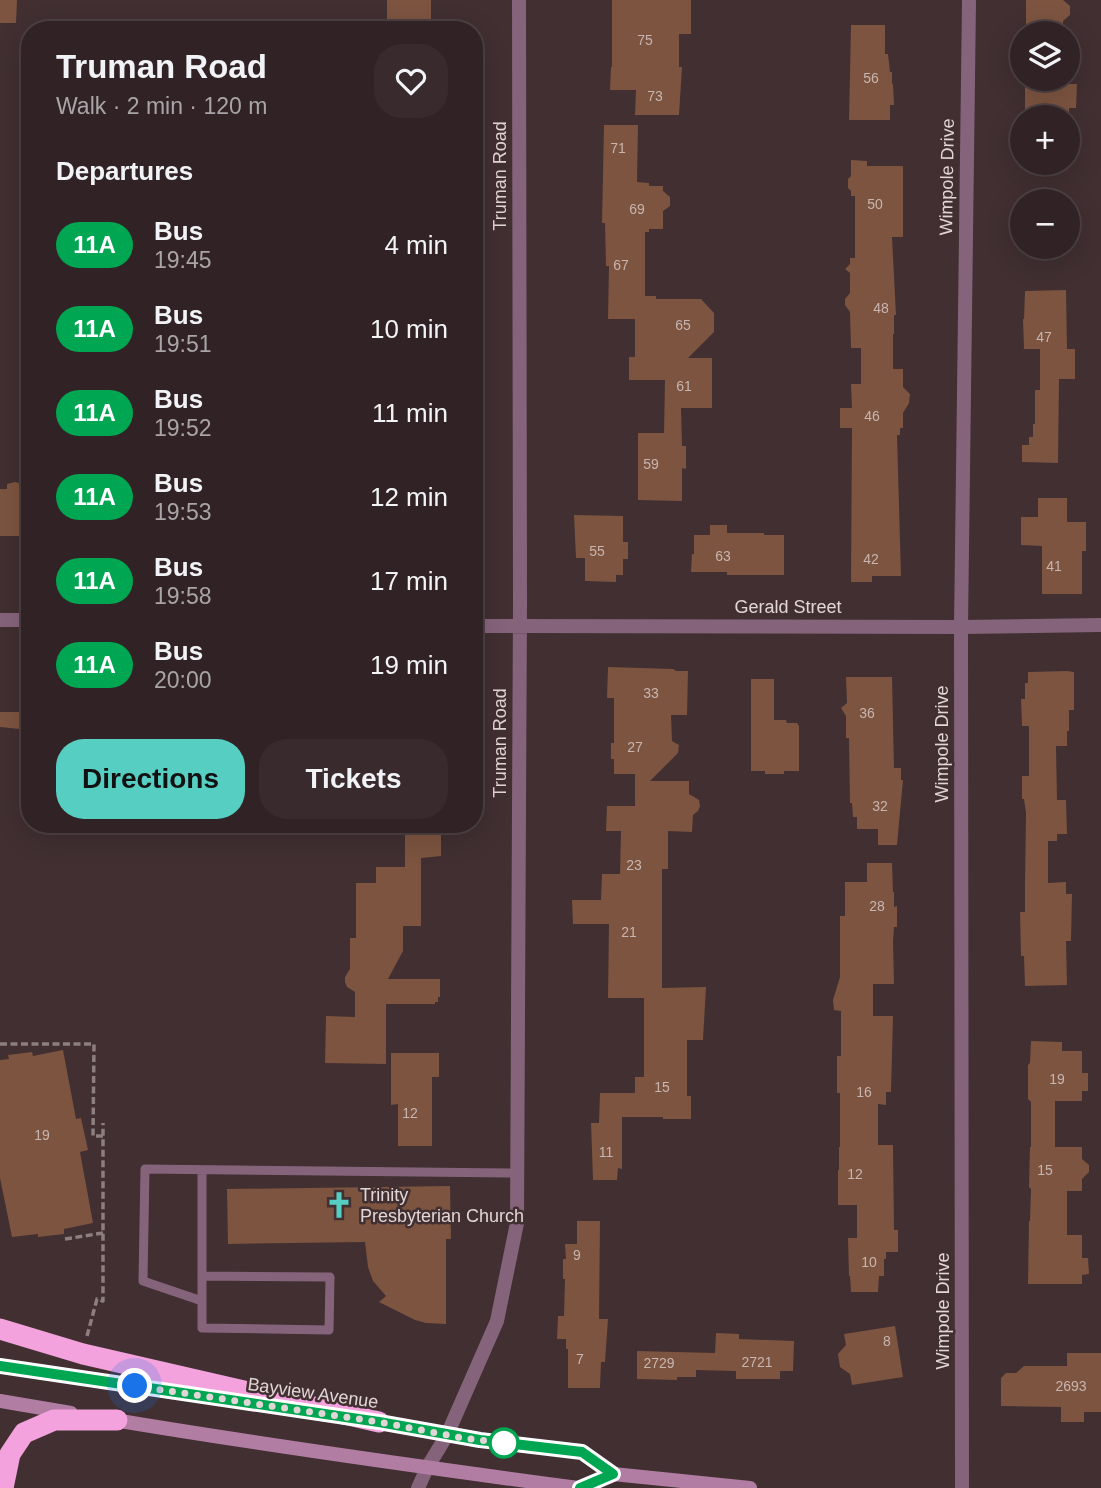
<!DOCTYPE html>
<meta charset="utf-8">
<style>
:root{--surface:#312325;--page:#392b2d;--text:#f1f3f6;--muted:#a8a4a7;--line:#4c4042;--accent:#57cec2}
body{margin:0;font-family:Arial,sans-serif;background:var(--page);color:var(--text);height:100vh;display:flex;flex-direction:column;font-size:26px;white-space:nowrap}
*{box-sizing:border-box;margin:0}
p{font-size:23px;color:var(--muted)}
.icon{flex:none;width:38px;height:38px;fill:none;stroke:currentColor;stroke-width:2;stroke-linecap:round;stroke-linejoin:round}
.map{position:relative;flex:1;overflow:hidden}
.side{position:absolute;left:21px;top:21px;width:462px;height:812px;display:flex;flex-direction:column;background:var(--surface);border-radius:28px;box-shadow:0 7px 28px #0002,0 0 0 2px var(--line)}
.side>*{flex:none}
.badge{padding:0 14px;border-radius:23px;font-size:24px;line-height:46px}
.buttons{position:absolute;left:1010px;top:21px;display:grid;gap:14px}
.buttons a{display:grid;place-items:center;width:70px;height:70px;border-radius:50%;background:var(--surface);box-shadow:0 7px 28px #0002,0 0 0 2px var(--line);font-size:35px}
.you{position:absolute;width:35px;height:35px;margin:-18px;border:5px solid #fff;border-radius:50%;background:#1a73e8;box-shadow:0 0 0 10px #1a73e833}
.map>.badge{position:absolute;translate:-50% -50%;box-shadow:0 0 0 4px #fff}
h2{padding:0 35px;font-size:26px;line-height:63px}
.round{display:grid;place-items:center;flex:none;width:74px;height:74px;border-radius:28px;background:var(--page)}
.summary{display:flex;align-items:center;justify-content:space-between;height:119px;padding:0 35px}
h1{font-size:33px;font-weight:700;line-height:52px}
.action{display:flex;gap:14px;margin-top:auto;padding:14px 35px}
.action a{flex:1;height:80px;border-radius:28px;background:var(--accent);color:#111;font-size:28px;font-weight:700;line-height:80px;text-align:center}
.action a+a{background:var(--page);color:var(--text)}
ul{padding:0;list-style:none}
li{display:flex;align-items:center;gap:21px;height:84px;padding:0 35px}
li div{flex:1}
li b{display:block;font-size:26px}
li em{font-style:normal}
li .badge{min-width:77px;font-weight:700;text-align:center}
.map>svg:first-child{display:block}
.building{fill:#7c5440}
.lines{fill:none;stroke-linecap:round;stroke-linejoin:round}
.path{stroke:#8d7e7f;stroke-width:3.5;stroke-dasharray:7 3.5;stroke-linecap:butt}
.service{stroke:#85647b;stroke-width:9}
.minor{stroke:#85647b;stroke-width:14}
.secondary{stroke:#b27da3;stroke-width:14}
.motorway{stroke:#f3a2dd;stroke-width:21}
.line-casing{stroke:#fff;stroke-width:16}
.line{stroke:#00a651;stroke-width:10}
.walk{stroke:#e1d5d5;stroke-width:7;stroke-dasharray:0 12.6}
.stop-dot{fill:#fff;stroke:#00a651;stroke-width:3.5}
.labels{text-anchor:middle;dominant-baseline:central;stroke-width:5;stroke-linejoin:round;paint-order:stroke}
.number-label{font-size:14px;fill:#c8b5b0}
.street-label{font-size:18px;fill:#e1d5d5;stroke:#412f31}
.poi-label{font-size:18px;fill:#e1d5d5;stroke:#412f31;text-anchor:start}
</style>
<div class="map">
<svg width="1101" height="1488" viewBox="0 0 1101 1488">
<rect width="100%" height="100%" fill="#412f31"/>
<!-- building -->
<path class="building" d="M0,0H17L16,23H0Z
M387,0H431V30H387Z
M612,0H691V34H679V67H682L679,115H635L636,90H610L611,67H612Z
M1026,0H1063L1070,6V15L1063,21V33H1026Z
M851,25H885V54H888L890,72H892V84H893L894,105H890V120H849Z
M1025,79H1068V84H1077L1076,108H1069V117H1025Z
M604,125H638L637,182L649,183V186H663V191L670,197V206L663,211V229H649V232H645V296H656V299H701L714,313V332L688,358H712V408H681L682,446H686V469L682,468V501L638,500V433H664L665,380H629V357H635V319H608L609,266H606L605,223H602Z
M851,160L867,161V166H903V237H892L896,315H894V334H893V369H903V387L910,394L909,403L903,413V428H900V435H897L901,576H872V582H851L852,428H840V408H852L851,384H861V348H851L850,312L845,305V299L850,293V273L845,269L850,264V258H855V196H851V191L848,188V179L851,176Z
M1066,290L1067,349H1075V379H1059L1058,463L1022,462V445H1029V437H1033V424H1035V390H1040V349H1024L1023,319H1024L1025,291Z
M15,482L25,485V490H30V536H0V489H7V484Z
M1038,498H1067V522H1086V551H1082V594H1042V546L1021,545V517H1038Z
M574,515L623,516V542H628V559H623V575H616V582L585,581V558H576Z
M710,525H727V533H764V535H784V575H727V572H691L692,554H694V535H710Z
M608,667L673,669L676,671H688L687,715H671L672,741L679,745L678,753L650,781H689V794L699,800L700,806L698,811L693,815L692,832L668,831V869H662V988L706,987L703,1040H687V1096H691V1119H663V1117H622V1169L618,1168L617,1180H593L591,1123H599L600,1093H635V1077H644V998H608L609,924H573L572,900H601L602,874H620L621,831H606L607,806H635V774H614V759H611V743H614V698H607Z
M1067,671L1074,672V710H1069V731H1067V746H1056L1057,800H1066L1067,834H1057V841H1048V883L1066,882V894H1072L1071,941H1066L1067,985L1025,986L1024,956H1021L1020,912H1025V883L1026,813L1024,799H1022V776H1029V726H1022L1021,699H1025V683H1028V672Z
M846,677H892L894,768H901V780H903L897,845H878V829H857V817H853L852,803H850L849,738H846V716L841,708L847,703Z
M751,679H774V720H786L787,723H797L799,726V771H784V774H765V771H751Z
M0,712H30V730L0,727Z
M405,824H440V828L441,829V856L421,858V926H403V951L388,979H440V997H438V1002H435V1004H386V1064L325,1063L326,1016L355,1017V992L347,987L345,982V977L350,969V938H356V883H376V867H405Z
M867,863H892L893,892H894V907L897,906V927H894L893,941L894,984H873V1016H893L891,1092H886V1105L878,1104V1145H893L894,1230H898V1252H886V1259H884V1276H879L878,1292H851L850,1276H849L848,1238H857V1205H838V1170H839V1147H840V1093H837V1056H841V1011L834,1010L833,1000L840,977V916H845V882H867Z
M1031,1041L1062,1042V1051H1082V1073H1088V1091H1082V1101H1055V1147H1082V1159L1089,1165V1172L1082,1179V1191H1067V1235H1082V1258H1088L1089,1274L1082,1275V1284H1028L1029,1221H1030L1031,1189L1029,1187L1030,1147H1031V1102L1028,1099V1065L1030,1063Z
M63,1050L76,1119L81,1118L88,1150L80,1152L93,1223L64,1229V1234L38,1237V1234L12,1237L0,1178V1060L9,1059L8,1055L32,1052L33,1056Z
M391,1053H439V1077H432V1146H398V1104L391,1105Z
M450,1186L451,1239H446V1324L426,1323L415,1320L379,1302L386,1296L373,1281L368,1267L365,1242L228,1244L227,1189Z
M577,1221H600L599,1319H608L605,1362H601L600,1388H568V1349H566V1339H557L558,1316H564L565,1279H563V1259H566L565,1244H577Z
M895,1326L903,1377L852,1385L850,1374L840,1367L838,1354L846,1345L844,1334Z
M716,1333L739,1334V1339L794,1341L793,1371H780V1379H736V1371L696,1370V1377H677V1380L637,1379V1351L715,1353Z
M1067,1353H1101V1412H1084V1422H1061V1407L1001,1406V1378L1006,1373H1016L1024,1366H1067Z"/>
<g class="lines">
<!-- path -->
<path class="path" d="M0,1044H94L93,1136H103
M65,1239L103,1233
M87,1336L97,1299L103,1301V1123"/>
<!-- service -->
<path class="service" d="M202,1171V1328L329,1330L330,1277L202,1276
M202,1301L143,1281L145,1169L517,1173"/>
<!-- minor -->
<path class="minor" d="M0,620H30
M474,626L961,627L1101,625
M418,1488L427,1468L447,1435L497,1321L517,1223L520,603L519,0
M962,1488L961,627L969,0"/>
<!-- secondary -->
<path class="secondary" d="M0,1366L269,1406
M0,1401L71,1413
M108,1419C264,1445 421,1467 578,1488
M372,1421L480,1440L582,1452L613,1474
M580,1488L613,1474L750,1488"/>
<!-- motorway -->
<path class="motorway" d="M0,1329L83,1354L379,1422
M3,1488L10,1454L24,1433L54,1420H117"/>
</g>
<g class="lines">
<defs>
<path id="line" d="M0,1366L379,1422L480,1440L582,1452L613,1474L580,1488"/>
</defs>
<!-- line casing -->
<use href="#line" class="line-casing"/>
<!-- line -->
<use href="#line" class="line"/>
<!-- walk -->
<path class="walk" d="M135,1386L379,1422L463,1438L504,1443"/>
</g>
<!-- icons -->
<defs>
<symbol id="church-bare" viewBox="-9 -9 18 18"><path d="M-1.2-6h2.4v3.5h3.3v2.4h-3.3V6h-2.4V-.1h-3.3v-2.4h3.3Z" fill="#57cec2" stroke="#412f31" stroke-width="2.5" paint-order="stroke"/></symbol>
</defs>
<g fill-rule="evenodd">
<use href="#church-bare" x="320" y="1186" width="38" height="38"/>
</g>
<!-- markers -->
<circle class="stop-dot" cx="504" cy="1443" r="14"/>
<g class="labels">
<!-- number labels -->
<g class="number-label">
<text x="645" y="40">75</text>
<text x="871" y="78">56</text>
<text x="655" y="96">73</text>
<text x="618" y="148">71</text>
<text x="875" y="204">50</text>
<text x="637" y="209">69</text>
<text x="621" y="265">67</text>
<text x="881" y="308">48</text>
<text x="683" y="325">65</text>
<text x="1044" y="337">47</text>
<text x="684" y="386">61</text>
<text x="872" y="416">46</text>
<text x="651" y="464">59</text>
<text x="597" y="551">55</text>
<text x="723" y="556">63</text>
<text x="871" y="559">42</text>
<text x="1054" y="566">41</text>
<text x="651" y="693">33</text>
<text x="867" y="713">36</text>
<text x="635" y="747">27</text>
<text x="880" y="806">32</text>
<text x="634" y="865">23</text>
<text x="877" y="906">28</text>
<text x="629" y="932">21</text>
<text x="1057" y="1079">19</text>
<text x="662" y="1087">15</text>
<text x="864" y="1092">16</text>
<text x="410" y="1113">12</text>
<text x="42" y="1135">19</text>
<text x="606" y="1152">11</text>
<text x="1045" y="1170">15</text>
<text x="855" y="1174">12</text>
<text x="577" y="1255">9</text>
<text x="869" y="1262">10</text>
<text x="887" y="1341">8</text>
<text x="580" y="1359">7</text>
<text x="757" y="1362">2721</text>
<text x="659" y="1363">2729</text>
<text x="1071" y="1386">2693</text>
</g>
<!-- street labels -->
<g class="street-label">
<text transform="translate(500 176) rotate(-90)">Truman Road</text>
<text transform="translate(947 177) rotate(-89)">Wimpole Drive</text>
<text x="788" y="607">Gerald Street</text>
<text transform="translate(500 743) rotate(-90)">Truman Road</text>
<text transform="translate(942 744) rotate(-90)">Wimpole Drive</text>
<text transform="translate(943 1311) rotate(-90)">Wimpole Drive</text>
<text transform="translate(313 1393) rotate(8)">Bayview Avenue</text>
</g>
<!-- poi labels -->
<g class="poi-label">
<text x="360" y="1195">Trinity<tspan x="360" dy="21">Presbyterian Church</tspan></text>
</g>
</g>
</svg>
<div class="buttons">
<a><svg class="icon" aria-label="layers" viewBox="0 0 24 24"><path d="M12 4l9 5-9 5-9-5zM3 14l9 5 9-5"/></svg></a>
<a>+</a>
<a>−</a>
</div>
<div class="you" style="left:135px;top:1386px"></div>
<section class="side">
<div class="summary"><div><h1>Truman Road</h1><p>Walk · 2 min · 120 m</p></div><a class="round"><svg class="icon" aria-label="heart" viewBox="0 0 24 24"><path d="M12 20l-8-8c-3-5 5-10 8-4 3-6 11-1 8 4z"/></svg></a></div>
<h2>Departures</h2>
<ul>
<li><span class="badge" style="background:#00a651;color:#fff">11A</span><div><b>Bus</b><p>19:45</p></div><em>4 min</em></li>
<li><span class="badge" style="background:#00a651;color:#fff">11A</span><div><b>Bus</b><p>19:51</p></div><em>10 min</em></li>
<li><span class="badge" style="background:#00a651;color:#fff">11A</span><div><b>Bus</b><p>19:52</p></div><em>11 min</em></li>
<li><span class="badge" style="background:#00a651;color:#fff">11A</span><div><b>Bus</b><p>19:53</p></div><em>12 min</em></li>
<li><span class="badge" style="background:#00a651;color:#fff">11A</span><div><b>Bus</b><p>19:58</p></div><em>17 min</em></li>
<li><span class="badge" style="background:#00a651;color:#fff">11A</span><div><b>Bus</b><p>20:00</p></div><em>19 min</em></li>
</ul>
<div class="action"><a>Directions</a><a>Tickets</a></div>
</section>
</div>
